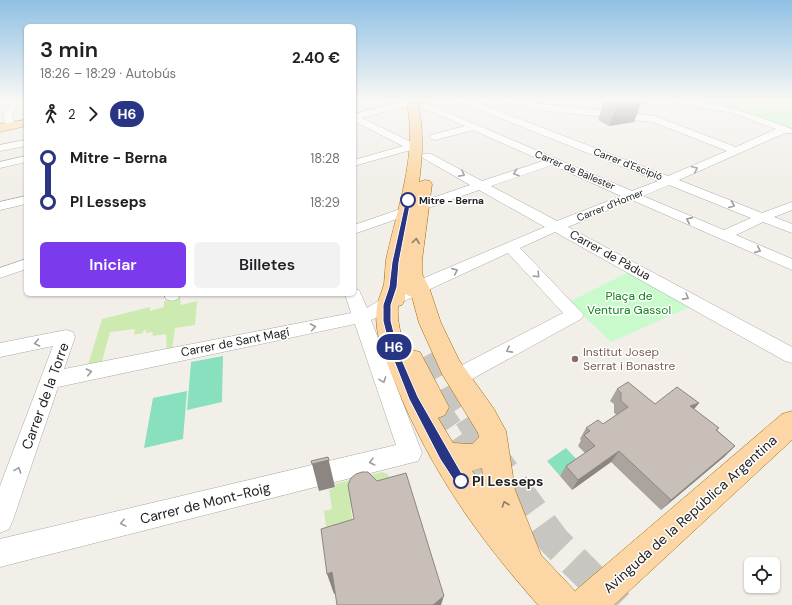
<!DOCTYPE html>
<html lang="es">
<meta charset="utf-8">
<style>
:root{--surface:#fff;--page:#f2f2f2;--text:#202124;--muted:#757577;--accent:#7c3aed}
body{margin:0;font-family:"DM Sans",sans-serif;background:var(--page);color:var(--text);height:100vh;display:flex;flex-direction:column;font-size:15px;white-space:nowrap}
*{box-sizing:border-box;margin:0}
p{font-size:13px;color:var(--muted)}
.icon{flex:none;width:22px;height:22px;fill:none;stroke:currentColor;stroke-width:2;stroke-linecap:round;stroke-linejoin:round}
.map{position:relative;flex:1;overflow:hidden}
.sheet{position:absolute;left:24px;top:24px;width:332px;height:272px;display:flex;flex-direction:column;background:var(--surface);border-radius:6px;box-shadow:0 1px 3px #0004}
.sheet>*{flex:none}
.badge{padding:0 8px;border-radius:13px;font-size:14px;line-height:26px}
.tools{position:absolute;left:744px;top:557px;display:grid;gap:8px}
.tools a{display:grid;place-items:center;width:36px;height:36px;border-radius:6px;background:var(--surface);box-shadow:0 1px 3px #0004;font-size:20px}
.map>.badge{position:absolute;translate:-50% -50%;box-shadow:0 0 0 2px #fff}
.legs{display:flex;align-items:center;gap:6px;height:44px;padding:0 16px;font-size:13px}
.legs p{margin-inline-start:auto}
.headline{display:flex;align-items:center;justify-content:space-between;height:68px;padding:0 16px}
h1{font-size:22px;font-weight:600;line-height:30px}
.primary-button{display:flex;gap:8px;margin-top:auto;padding:8px 16px}
.primary-button a{flex:1;height:46px;border-radius:6px;background:var(--accent);color:#fff;font-size:16px;font-weight:600;line-height:46px;text-align:center}
.primary-button a+a{background:var(--page);color:var(--text)}
ul{padding:0 16px;list-style:none}
li{display:flex;align-items:center;gap:14px;height:44px;font-size:15px}
li i{display:grid;place-items:center;width:6px;height:100%;margin:0 5px;background:currentColor}
li i::after{content:'';width:10px;height:10px;margin:-5px;border:3px solid;border-radius:50%;background:var(--surface)}
li p{margin-inline-start:auto}
li:first-child i{background:linear-gradient(#0000 50%,currentColor 0)}
li:last-child i{background:linear-gradient(currentColor 50%,#0000 0)}
.map>svg:first-child{display:block}
.grass{fill:#cdebb0}
.park{fill:#c8facc}
.pitch{fill:#88e0be}
.lines{fill:none;stroke-linecap:round;stroke-linejoin:round}
.major-tunnel-far1{stroke:#c8c6c1;stroke-width:25;stroke-dasharray:25 12;stroke-linecap:butt}
.major-tunnel{stroke:#c8c6c1;stroke-width:32;stroke-dasharray:32 16;stroke-linecap:butt}
.minor-casing{stroke:#a9a9a9;stroke-width:1}
.major-casing{stroke:#a06b00;stroke-width:1}
.minor{fill:#fff;fill-rule:evenodd}
.major{fill:#fcd6a4;fill-rule:evenodd}
.wall{fill:#aba49e}
.shaded-wall{fill:#8b8681}
.building{fill:#c7bfb8;stroke:#8b8681}
.oneway{stroke:#9c9c9c}
.oneway2{stroke:#8f7c63}
.line-1{fill:#283583;stroke:#fff}
.stop-1-dot{fill:#fff;stroke:#283583;stroke-width:2}
.education-dot{fill:#8d6e63;stroke:#fff;stroke-width:1.5}
.labels{text-anchor:middle;dominant-baseline:central;stroke-width:3;stroke-linejoin:round;paint-order:stroke}
.far-street-label{font-size:10px;fill:#222;stroke:#fff}
.far-stop-label{font-size:10px;font-weight:bold;fill:#222;stroke:#fff;text-anchor:start}
.street-label{font-size:12px;fill:#222;stroke:#fff}
.park-label{font-size:12px;fill:#0c8416;stroke:#fff}
.education-label{font-size:12px;fill:#785e54;stroke:#fff;text-anchor:start}
.near-street-label{font-size:14px;fill:#222;stroke:#fff}
.near-stop-label{font-size:14px;font-weight:bold;fill:#222;stroke:#fff;text-anchor:start}
</style>
<div class="map">
<svg width="792" height="605" viewBox="0 0 792 605">
<rect width="100%" height="100%" fill="#f2efe9"/>
<!-- grass -->
<path class="grass" d="M180,297L181,305L197,301L195,325L175,328L172,351L167,352L166,334L153,336L152,332L146,333V330L143,331V333L134,335L135,329L110,332L101,365L87,368L102,319L150,307V311L164,307V301Z
M382,472L388,474L395,502L352,506L351,511L356,543L329,551L324,511L332,509L329,490L336,487L335,484Z"/>
<!-- park -->
<path class="park" d="M689,100H792V130L693,101Z
M631,271L694,305L611,342L569,302Z"/>
<!-- pitch -->
<path class="pitch" d="M223,356L222,402L187,410L191,362Z
M187,391L183,439L144,448L153,398Z
M566,448L580,463L560,476L547,461Z"/>
<g class="lines">
<!-- major-tunnel-far1 -->
<path class="major-tunnel-far1" d="M429,354L447,387L486,448
M436,407L464,448"/>
<!-- major-tunnel -->
<path class="major-tunnel" d="M463,447L499,501
M485,447L554,541L618,605"/>
<defs>
<path id="minor" d="M12,100H20L12,116L15,126L10,129L7,128C0,117 6,109 12,100Z
M408,100L417,101L416,103L362,118L419,146L420,148L419,150L407,151L354,166V160L403,146L354,121V114Z
M459,100H470L668,176L727,151L653,122L548,111L507,103L503,100H519L548,105L655,116L736,147L776,129L732,113L678,103L674,100C715,100 754,115 792,129V133H785L679,180L762,213L792,202V210L774,217L792,224V233L763,222L736,235L792,259V270L632,200L568,227L792,347V363L785,361L555,232L520,248L584,315L581,319L472,379L454,382L447,380L444,374L447,368L462,365L563,313L508,253L400,303L383,315L371,320L422,453L418,461L0,567V539L396,445L355,324L58,387L13,520L9,529L0,533V486L53,346L0,357V343L66,330L73,332L75,337L64,369L351,313L345,294H354V289L359,290L367,308L388,295L424,278L545,227L479,190L354,234V225L470,185L423,158L422,156L423,154H431L482,181L543,161L473,130L435,140L431,139L430,137L431,135L465,126L420,107L419,105L423,102L632,191L658,181L460,102ZM552,165L621,196L557,221L491,186ZM669,185L751,218L724,230L643,196Z
M26,140V146L0,151V145Z
M26,156V162L0,168V162Z
M26,196V204L0,210V202Z
M26,259V269L0,278V268Z
M164,294H180L178,299L172,301L166,299Z"/>
<path id="major" d="M407,100H417C424,127 423,154 419,182L425,180L430,181L432,184L422,260V274L429,287L441,323L459,360L494,409L506,431L515,490L541,555L575,591L782,414L792,411V440L614,605H538C476,535 429,468 394,380C385,358 373,332 377,307C378,299 382,292 384,284C385,276 385,268 386,260C395,218 410,176 410,133C410,122 408,111 407,100ZM405,294L412,297L419,323L442,374L478,433L479,437L472,444L453,443L438,418L445,415L449,407L420,352L412,350L407,351C401,337 397,322 398,306L402,305L405,300ZM482,468L484,488L472,471Z
M26,120V126L0,132V124Z"/>
</defs>
<!-- minor casing -->
<use href="#minor" class="minor-casing"/>
<!-- major casing -->
<use href="#major" class="major-casing"/>
<!-- minor -->
<use href="#minor" class="minor"/>
<!-- major -->
<use href="#major" class="major"/>
</g>
<!-- wall -->
<path class="wall" d="M604,100H642L634,122L609,126L598,120Z
M617,389L655,404L699,403L694,409L719,428L717,430L735,446L724,457L661,510L611,462L572,490L560,476L566,466L585,453L578,446L581,440L580,439L586,428L603,424L617,415L614,413V404L610,401Z"/>
<!-- shaded-wall -->
<path class="shaded-wall" d="M639,100H642L634,122L609,126L617,104Z
M699,403L689,415L690,406Z
M735,446L724,457L661,510L671,500Z
M619,451L611,462L572,490L578,480Z
M328,457L335,487L319,491L312,464Z
M332,572L339,592L334,594L327,574Z
M444,596L441,605H433Z"/>
<!-- building -->
<path class="building" d="M609,100H639L617,104Z
M628,382L655,404L677,387L699,403L690,406L719,428L716,430L735,446L671,500L619,451L578,480L566,466L595,446L584,435L590,431L586,428L598,420L603,424L628,407L621,401V393L617,389Z
M328,457L329,460L312,464L311,461Z
M362,472H368L377,481L406,473L444,596L433,605H337L332,572L327,574L321,529L354,519L348,485L351,478L356,474Z"/>
<!-- one-way arrows -->
<defs><path id="oneway-chevron" d="M-2-3.5L2.5 0L-2 3.5" fill="none" stroke-width="1.6" stroke-linecap="round" stroke-linejoin="round"/></defs>
<g class="oneway">
<use href="#oneway-chevron" transform="translate(695 169) rotate(-25)"/>
<use href="#oneway-chevron" transform="translate(516 173) rotate(162)"/>
<use href="#oneway-chevron" transform="translate(462 174) rotate(28)"/>
<use href="#oneway-chevron" transform="translate(732 205) rotate(22)"/>
<use href="#oneway-chevron" transform="translate(689 220) rotate(-156)"/>
<use href="#oneway-chevron" transform="translate(758 250) rotate(24)"/>
<use href="#oneway-chevron" transform="translate(455 271) rotate(-24)"/>
<use href="#oneway-chevron" transform="translate(537 275) rotate(46)"/>
<use href="#oneway-chevron" transform="translate(686 297) rotate(29)"/>
<use href="#oneway-chevron" transform="translate(313 327) rotate(-11)"/>
<use href="#oneway-chevron" transform="translate(37 343) rotate(169)"/>
<use href="#oneway-chevron" transform="translate(509 350) rotate(152)"/>
<use href="#oneway-chevron" transform="translate(89 372) rotate(-12)"/>
<use href="#oneway-chevron" transform="translate(383 380) rotate(70)"/>
<use href="#oneway-chevron" transform="translate(372 462) rotate(166)"/>
<use href="#oneway-chevron" transform="translate(18 470) rotate(-70)"/>
<use href="#oneway-chevron" transform="translate(123 523) rotate(166)"/>
</g>
<g class="oneway2">
<use href="#oneway-chevron" transform="translate(416 241) rotate(-82)"/>
<use href="#oneway-chevron" transform="translate(505 504) rotate(-109)"/>
</g>
<!-- sky -->
<linearGradient id="sky" x2="0" y2="1"><stop stop-color="#8fc0e4"/><stop offset="0.54" stop-color="#f9f8f5"/><stop offset="1" stop-color="#f9f8f5" stop-opacity="0"/></linearGradient>
<rect width="792" height="185" fill="url(#sky)"/>
<!-- line-1 -->
<path class="line-1" d="M406,199L411,200L399,262L397,287L391,305V321L399,353L418,397L466,481L465,485L461,487L457,485L440,459L409,399L391,353L383,321V305L389,287L392,262Z"/>
<!-- markers -->
<g class="stop-1-dot">
<circle cx="408" cy="200" r="7"/>
<circle cx="461" cy="481" r="7"/>
</g>
<circle class="education-dot" cx="575" cy="359" r="4"/>
<g class="labels">
<!-- far-street labels -->
<g class="far-street-label">
<text transform="translate(628 164) rotate(21)">Carrer d'Escipió</text>
<text transform="translate(575 170) rotate(23)">Carrer de Ballester</text>
<text transform="translate(610 205) rotate(-22)">Carrer d'Homer</text>
</g>
<!-- far-stop labels -->
<g class="far-stop-label">
<text x="419" y="200">Mitre - Berna</text>
</g>
<!-- street labels -->
<g class="street-label">
<text transform="translate(610 255) rotate(29)">Carrer de Pàdua</text>
<text transform="translate(235 342) rotate(-11)">Carrer de Sant Magí</text>
</g>
<!-- park labels -->
<g class="park-label">
<text x="629" y="296">Plaça de<tspan x="629" dy="14">Ventura Gassol</tspan></text>
</g>
<!-- education labels -->
<g class="education-label">
<text x="583" y="352">Institut Josep<tspan x="583" dy="14">Serrat i Bonastre</tspan></text>
</g>
<!-- near-street labels -->
<g class="near-street-label">
<text transform="translate(45 396) rotate(-70)">Carrer de la Torre</text>
<text transform="translate(205 503) rotate(-14)">Carrer de Mont-Roig</text>
<text transform="translate(690 514) rotate(-42)">Avinguda de la República Argentina</text>
</g>
<!-- near-stop labels -->
<g class="near-stop-label">
<text x="472" y="481">Pl Lesseps</text>
</g>
</g>
</svg>
<div class="tools">
<a><svg class="icon" aria-label="locate" viewBox="0 0 24 24"><circle cx="12" cy="12" r="6"/><path d="M12 2v4M12 18v4M2 12h4M18 12h4"/></svg></a>
</div>
<b class="badge" style="left:394px;top:347px;background:#283583;color:#fff">H6</b>
<section class="sheet">
<div class="headline"><div><h1>3 min</h1><p>18:26 – 18:29 · Autobús</p></div><b>2.40 €</b></div>
<div class="legs"><svg class="icon" aria-label="walk" viewBox="0 0 24 24"><circle cx="13" cy="4" r="2"/><path d="M13 8l-2 6 4 7M11 14l-3 7M7 12l3-4h3l4 4"/></svg>2<svg class="icon" aria-label="forward" viewBox="0 0 24 24"><path d="M9 5l7 7-7 7"/></svg><b class="badge" style="background:#283583;color:#fff">H6</b></div>
<ul>
<li><i style="color:#283583"></i><b>Mitre - Berna</b><p>18:28</p></li>
<li><i style="color:#283583"></i><b>Pl Lesseps</b><p>18:29</p></li>
</ul>
<div class="primary-button"><a>Iniciar</a><a>Billetes</a></div>
</section>
</div>
